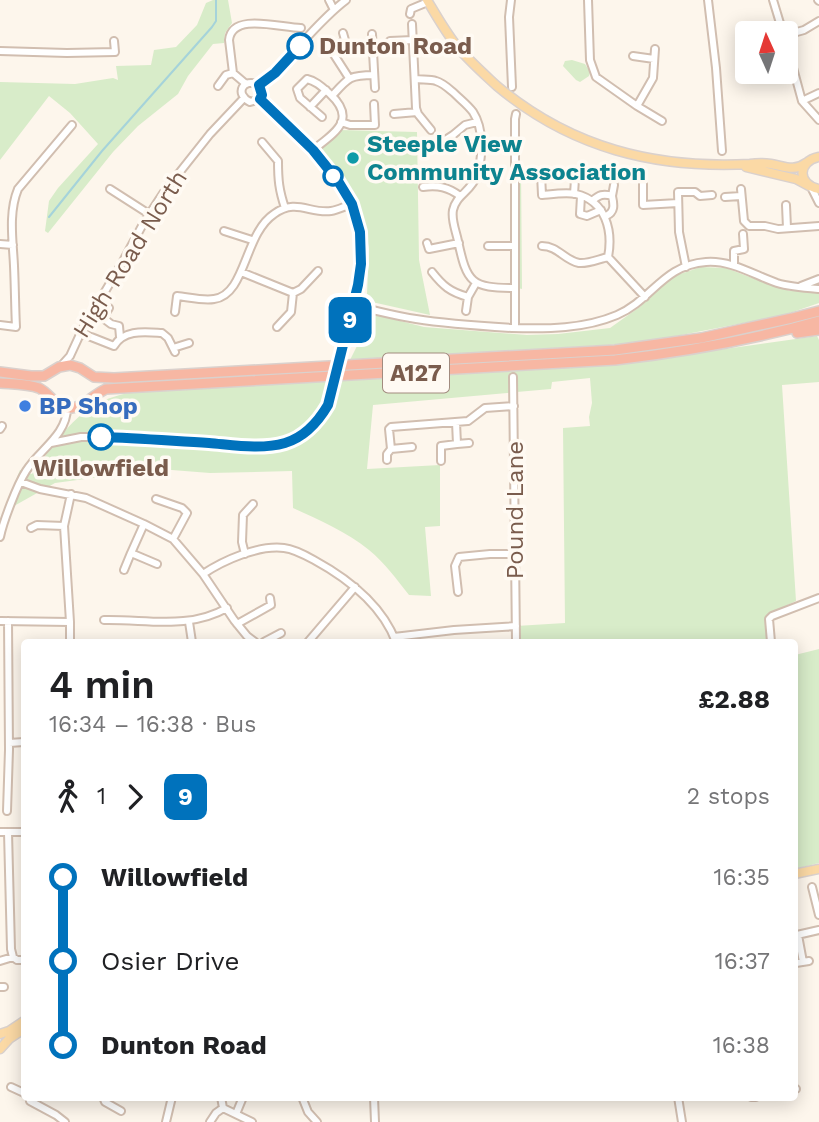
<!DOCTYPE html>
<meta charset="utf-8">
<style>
:root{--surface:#fff;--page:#f6f6f6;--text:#202124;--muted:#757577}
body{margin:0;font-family:"Work Sans",sans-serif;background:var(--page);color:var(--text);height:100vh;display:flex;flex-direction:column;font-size:26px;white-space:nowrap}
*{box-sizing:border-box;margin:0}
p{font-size:23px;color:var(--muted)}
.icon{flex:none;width:38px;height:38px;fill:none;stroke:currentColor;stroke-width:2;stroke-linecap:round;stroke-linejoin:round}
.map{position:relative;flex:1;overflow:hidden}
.details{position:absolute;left:21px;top:639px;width:777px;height:462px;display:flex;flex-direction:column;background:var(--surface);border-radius:7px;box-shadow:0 4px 18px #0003}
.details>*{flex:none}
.badge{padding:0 14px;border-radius:10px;font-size:24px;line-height:46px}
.needle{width:46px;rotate:357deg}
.buttons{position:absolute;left:735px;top:21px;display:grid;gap:14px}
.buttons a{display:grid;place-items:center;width:63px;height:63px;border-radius:7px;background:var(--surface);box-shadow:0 4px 18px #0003;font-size:35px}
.map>.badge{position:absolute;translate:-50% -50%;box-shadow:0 0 0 4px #fff}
.legs{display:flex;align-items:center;gap:10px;height:77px;padding:0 28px;font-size:23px}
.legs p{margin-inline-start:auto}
.overview{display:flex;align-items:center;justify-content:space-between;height:119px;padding:0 28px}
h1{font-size:38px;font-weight:600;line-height:52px}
ul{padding:0 28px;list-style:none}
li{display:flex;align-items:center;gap:24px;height:84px;font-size:26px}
li i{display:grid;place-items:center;width:10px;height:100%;margin:0 9px;background:currentColor}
li i::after{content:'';width:18px;height:18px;margin:-9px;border:5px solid;border-radius:50%;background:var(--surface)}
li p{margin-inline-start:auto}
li:first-child i{background:linear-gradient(#0000 50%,currentColor 0)}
li:last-child i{background:linear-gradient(currentColor 50%,#0000 0)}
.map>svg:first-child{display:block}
.green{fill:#d8ecc9}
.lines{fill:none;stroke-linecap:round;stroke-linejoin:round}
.stream{stroke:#a5d3da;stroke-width:2}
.minor-casing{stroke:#d1beb0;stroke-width:10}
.major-casing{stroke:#dad1cd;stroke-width:11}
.highway-casing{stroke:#dad1cd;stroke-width:12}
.minor{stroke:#fff;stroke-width:6}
.major{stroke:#fbd9a5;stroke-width:8}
.highway{stroke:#f7b7a3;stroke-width:9}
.minor-bridge-casing{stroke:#d1beb0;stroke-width:10;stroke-linecap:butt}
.minor-bridge{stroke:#fff;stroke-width:6}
.line-1-casing{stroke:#fff;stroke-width:16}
.line-1{stroke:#0072bc;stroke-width:10}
.stop-1-dot{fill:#fff;stroke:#0072bc;stroke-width:3.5}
.culture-dot{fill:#0f9aa8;stroke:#fffaf3;stroke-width:2.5}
.shop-dot{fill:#3f7fe0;stroke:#fffaf3;stroke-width:2.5}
.labels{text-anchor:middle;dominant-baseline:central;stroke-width:7;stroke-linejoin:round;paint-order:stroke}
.shield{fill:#fffaf3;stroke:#a28b7f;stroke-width:2}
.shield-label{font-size:23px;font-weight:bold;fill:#7a5c4d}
.stop-label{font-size:24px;font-weight:bold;fill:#7a5c4d;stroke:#fffaf3;text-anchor:start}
.culture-label{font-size:24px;font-weight:bold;fill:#0d838f;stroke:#fffaf3;text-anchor:start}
.street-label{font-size:24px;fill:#7a5c4d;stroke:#fffaf3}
.shop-label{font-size:24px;font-weight:bold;fill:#366cbe;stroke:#fffaf3;text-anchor:start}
</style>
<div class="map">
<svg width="819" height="1122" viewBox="0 0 819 1122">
<rect width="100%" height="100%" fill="#fdf6ec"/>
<!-- green -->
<path class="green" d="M213,0H228L232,23L225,33L224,43L213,44L188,76L178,94L138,126L113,152L48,233L45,231L49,201L58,188L98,144L70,113L49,96L0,160V82L75,84L113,78L118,80L116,66L151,65L154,50L176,47L197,25L206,3Z
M572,60L585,64L590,72L589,76L580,82L576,80L563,66L565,61Z
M340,130L417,132L419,260L430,315L372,302L367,294L369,249L364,219L354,194L320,150Z
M518,168L521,169L522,289L518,288Z
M701,267L726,268L765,283L790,291L816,290L819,291V303L784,315L640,343L350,360L373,314L424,327L527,335L558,334L610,328L641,306L656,290L674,276Z
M817,336L819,340V382L782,385L796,601L775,611L765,618L772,642H516V626L565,623L563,428L590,426L589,417L592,403L590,378L552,382L551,389L373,405L367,469L440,465V526L425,527L431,596L409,595C397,580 385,563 369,550C347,532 319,520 293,508L292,471L210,473L159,469L55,483L14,506L7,504C12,492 15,481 20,470L32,474C51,449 69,420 96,404C107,398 121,395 133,391L646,360Z
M819,649V863L795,869V655Z"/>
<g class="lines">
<!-- stream -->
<path class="stream" d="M49,217L102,151L212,27L216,21V0"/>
<defs>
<path id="minor" d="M329,0L334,10
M511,0L509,17L512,87
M588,0L590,60L596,77L637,106L662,121
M708,0L716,68L722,151
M773,0L783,33
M818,0L819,1
M410,14L411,9L428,2
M412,24L416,108L418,114L431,130
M372,34L375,88
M786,35L804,30L819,21
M390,41L413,40
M786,42L802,101L819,120
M323,43L331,50L349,78
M414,47L439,46
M331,50L345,40L343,33
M0,51L67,53L115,52L114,41
M633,56L654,59
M415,79C422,80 430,79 436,81C443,83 448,88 454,93C460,99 468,105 473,112C484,129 483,156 477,175C471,192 456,195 453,210C451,220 456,231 458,241C467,283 471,288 515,288
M246,84L233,73L229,40C232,12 281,28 301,28
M259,85C291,60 314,24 346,0
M259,85C243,77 234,94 250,102L260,99
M218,86L226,75L233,73
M332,96C348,78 349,75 374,75
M260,99C309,145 366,191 361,264C359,295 349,325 341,354
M802,101L819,93
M637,106L653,78L655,49
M310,107L326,90
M394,114L417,112
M341,122L350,125H375L374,104
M262,142L278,161C278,180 279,190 285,208
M427,147L436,146L453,135L465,125L477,122
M313,150C334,133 358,120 330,94C322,87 316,81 307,79L297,89L300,98L322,117
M527,174H541L542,195C553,194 566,192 576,194C606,201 613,231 608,257L645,297
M643,184V205L678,203
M423,187C438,185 448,187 460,196
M811,187L819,203
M110,189L149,214
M741,189L744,221L749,226H765L778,229L819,226
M574,194L575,179
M581,196L580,214L587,216L601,210
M725,197L741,196
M592,201C599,195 603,193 612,196L614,185
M786,205L787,228
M606,216C615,212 614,205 612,196
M224,231L252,240
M427,243L429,249L459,243
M0,244L13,245
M488,246H515
M542,246C558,246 564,260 579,263C588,264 599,259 608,257
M734,266V251L744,249L743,234
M686,267L679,232L678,192H695L700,196L712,195
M241,272L293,293L301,289L318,271
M432,272C443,286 450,292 468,297L476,283
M801,286L819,279
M354,306C375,310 395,316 416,319C448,324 480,326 512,328C547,329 584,329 617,315C652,300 663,265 706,262C731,260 754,275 777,283C790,287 805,288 819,289
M109,308L103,318L111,324L119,326L120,337
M466,311L468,297
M175,312L177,296C188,297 203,301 214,299C246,295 244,234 274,214C296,198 310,214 331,211C338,210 345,206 352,204
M0,325L16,327C15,307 15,287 14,266C13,242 8,213 18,189L72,125
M277,327L291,312L293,293
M515,328V119L516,114
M81,333L114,346C124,329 145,332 162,333L168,338L175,352
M173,348L189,343
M61,366L70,356L82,330L122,263L143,224L164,192L210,134L244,98
M513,377L516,642
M456,422L457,444L469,443
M0,429L2,426
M51,443L81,437H94C127,438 161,440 195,442C224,444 264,452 291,441C313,431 327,412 333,389
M412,447L391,449L389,429L391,427L468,421L485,408L514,406
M387,460V454L391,449
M441,461V446L457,444
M21,482L40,489L86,498L144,524L173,539L203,574L234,620L247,636L255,642
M156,499L182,508L187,513L173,539
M144,524L131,553L157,564
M31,528L37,525L64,526
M0,537C3,522 17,485 26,471C39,450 67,435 67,408
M245,554L242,542L243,515L253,504
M124,570L131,553
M203,574C224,560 258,545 284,548C294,549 305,555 314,560C347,578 382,605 396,642
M458,592L455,566L459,557L490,554H516
M104,620C147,619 188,630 227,608
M0,621L70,622
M189,622L192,642
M237,624L271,605L270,598
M394,637L454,630L516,626
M70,642V622L64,526L71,494
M264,642L281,633
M308,642L355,587
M771,642L769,619L772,616L819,598
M9,743L24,742
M7,811L9,750L8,621
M0,832H24
M8,832L11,949L13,957L17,960H24
M812,887L819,915
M797,935L819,930
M798,935L803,962
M0,961L13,957
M796,963L809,961
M0,987H4
M11,1087L24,1093
M794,1089H796
M103,1097L105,1102L121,1111
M221,1097L223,1108L252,1122
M302,1097L308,1112L317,1122
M374,1097L375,1122
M678,1097L682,1122
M751,1097H756
M30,1101L56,1115L65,1122
M236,1114L243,1097
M166,1122L172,1097
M210,1122L216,1113L223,1108"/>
<path id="major" d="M427,0C436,15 445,31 456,45C468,60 483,73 497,86C571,148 655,169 750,164C757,163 764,163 771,164C784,166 794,172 806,163
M819,157C797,161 797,185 819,189
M746,167L796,179L809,186
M794,874L819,869
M0,1034L9,1031L24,1021
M0,1049L9,1039L24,1029"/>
<path id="highway" d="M797,333L819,330
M0,372L31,376H44L59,367L70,365L80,368L94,377L114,378L615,350L701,338L792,318L819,311
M0,383C12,384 28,384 39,388C51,394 56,409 72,408C84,407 94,394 106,389L615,360C684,352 752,340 819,321"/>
</defs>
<!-- minor casing -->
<use href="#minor" class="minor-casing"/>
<!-- major casing -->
<use href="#major" class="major-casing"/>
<!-- highway casing -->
<use href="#highway" class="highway-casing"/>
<!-- minor -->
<use href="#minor" class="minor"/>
<!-- major -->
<use href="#major" class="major"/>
<!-- highway -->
<use href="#highway" class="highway"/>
<defs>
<path id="minor-bridge" d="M333,389L341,354"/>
</defs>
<!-- minor-bridge casing -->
<use href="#minor-bridge" class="minor-bridge-casing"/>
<!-- minor-bridge -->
<use href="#minor-bridge" class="minor-bridge"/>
</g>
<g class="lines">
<defs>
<path id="line-1" d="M101,437C137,438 173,441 209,443C233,445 261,450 285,443C305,437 318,422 328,405L358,285L361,264L360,232L352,204L338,181L313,150L260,99L262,95L259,85L275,73L300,46"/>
</defs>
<!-- line-1 casing -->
<use href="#line-1" class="line-1-casing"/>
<!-- line-1 -->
<use href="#line-1" class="line-1"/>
</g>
<!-- markers -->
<g class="stop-1-dot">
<circle cx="300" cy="46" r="12"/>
<circle cx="333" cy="176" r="9"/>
<circle cx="101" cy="437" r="12"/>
</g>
<circle class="culture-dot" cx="353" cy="158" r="7"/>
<circle class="shop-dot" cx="25" cy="406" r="7"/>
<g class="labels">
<!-- shield labels -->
<rect class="shield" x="383" y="353.5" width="66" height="39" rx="5"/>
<g class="shield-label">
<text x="416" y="373">A127</text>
</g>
<!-- stop labels -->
<g class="stop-label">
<text x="319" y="46">Dunton Road</text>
<text x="101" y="468" text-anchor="middle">Willowfield</text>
</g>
<!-- culture labels -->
<g class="culture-label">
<text x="367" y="144">Steeple View<tspan x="367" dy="28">Community Association</tspan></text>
</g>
<!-- street labels -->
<g class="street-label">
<text transform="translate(130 254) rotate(-58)">High Road North</text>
<text transform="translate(515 510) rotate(-90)">Pound Lane</text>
</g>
<!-- shop labels -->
<g class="shop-label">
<text x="39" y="406">BP Shop</text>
</g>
</g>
</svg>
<div class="buttons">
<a><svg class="needle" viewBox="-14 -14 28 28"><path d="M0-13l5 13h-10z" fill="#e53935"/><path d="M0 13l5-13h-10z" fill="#757577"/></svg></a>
</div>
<b class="badge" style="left:350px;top:320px;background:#0072bc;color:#fff">9</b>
<section class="details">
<div class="overview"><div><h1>4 min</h1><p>16:34 – 16:38 · Bus</p></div><b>£2.88</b></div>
<div class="legs"><svg class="icon" aria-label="walk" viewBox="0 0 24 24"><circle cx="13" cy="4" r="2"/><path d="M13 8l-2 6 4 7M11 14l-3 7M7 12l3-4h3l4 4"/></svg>1<svg class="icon" aria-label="forward" viewBox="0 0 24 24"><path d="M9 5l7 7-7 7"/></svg><b class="badge" style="background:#0072bc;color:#fff">9</b><p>2 stops</p></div>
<ul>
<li><i style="color:#0072bc"></i><b>Willowfield</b><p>16:35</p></li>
<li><i style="color:#0072bc"></i><span>Osier Drive</span><p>16:37</p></li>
<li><i style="color:#0072bc"></i><b>Dunton Road</b><p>16:38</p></li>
</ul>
</section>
</div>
